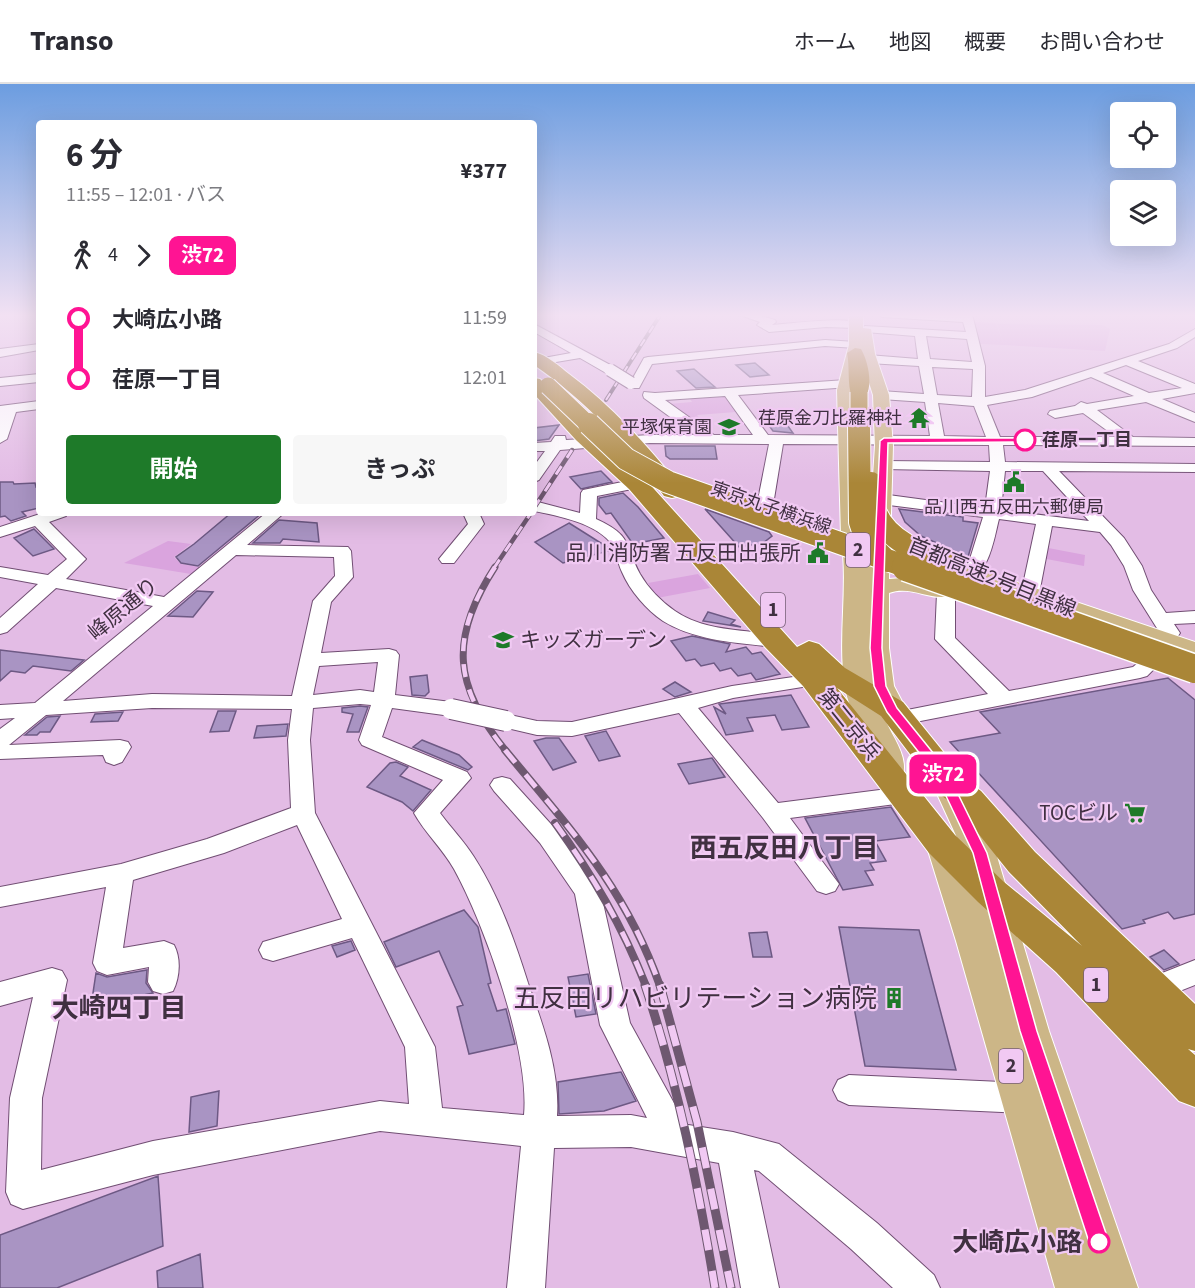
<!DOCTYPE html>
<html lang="ja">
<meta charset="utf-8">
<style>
:root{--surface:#fff;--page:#f7f7f7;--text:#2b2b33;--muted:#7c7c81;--line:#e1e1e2;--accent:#1e7a29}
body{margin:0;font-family:"Source Sans 3","Noto Sans JP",sans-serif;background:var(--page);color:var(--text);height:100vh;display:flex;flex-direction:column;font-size:22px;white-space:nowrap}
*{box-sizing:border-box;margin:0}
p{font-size:20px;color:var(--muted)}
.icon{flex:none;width:33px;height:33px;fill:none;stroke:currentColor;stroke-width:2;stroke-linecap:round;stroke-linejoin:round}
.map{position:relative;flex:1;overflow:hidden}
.side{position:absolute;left:36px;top:36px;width:501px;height:396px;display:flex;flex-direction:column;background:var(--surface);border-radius:6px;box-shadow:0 6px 24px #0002}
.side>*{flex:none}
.badge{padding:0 12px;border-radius:9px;font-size:21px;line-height:39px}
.controls{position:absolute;left:1110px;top:18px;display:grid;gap:12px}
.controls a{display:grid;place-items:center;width:66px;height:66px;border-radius:6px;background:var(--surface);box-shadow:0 6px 24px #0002;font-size:30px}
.map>.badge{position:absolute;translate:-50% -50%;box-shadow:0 0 0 3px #fff}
.legs{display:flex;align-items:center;gap:9px;height:66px;padding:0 30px;font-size:20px}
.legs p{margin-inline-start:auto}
.head{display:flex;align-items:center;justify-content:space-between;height:102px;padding:0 30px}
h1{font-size:33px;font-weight:700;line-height:45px}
.primary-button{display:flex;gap:12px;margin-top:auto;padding:12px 30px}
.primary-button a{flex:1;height:69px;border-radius:6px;background:var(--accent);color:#fff;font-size:24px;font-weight:700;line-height:69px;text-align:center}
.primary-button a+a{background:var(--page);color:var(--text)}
ul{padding:0 30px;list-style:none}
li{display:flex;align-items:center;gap:21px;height:60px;font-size:22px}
li i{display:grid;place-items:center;width:9px;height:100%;margin:0 8px;background:currentColor}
li i::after{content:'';width:15px;height:15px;margin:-8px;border:4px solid;border-radius:50%;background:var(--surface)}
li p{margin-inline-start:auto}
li:first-child i{background:linear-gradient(#0000 50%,currentColor 0)}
li:last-child i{background:linear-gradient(currentColor 50%,#0000 0)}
header{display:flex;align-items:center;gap:36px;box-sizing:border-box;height:84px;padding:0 30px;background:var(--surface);border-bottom:2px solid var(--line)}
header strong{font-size:28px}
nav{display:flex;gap:33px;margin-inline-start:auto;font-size:21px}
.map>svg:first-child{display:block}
.green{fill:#daa4de}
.building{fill:#a994c3;stroke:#6d5984;stroke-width:1.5}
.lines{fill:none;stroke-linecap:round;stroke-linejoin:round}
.minor-casing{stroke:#714e73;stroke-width:2}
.major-casing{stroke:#fff;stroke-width:2}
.highway-casing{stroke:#fff;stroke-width:2}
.minor{fill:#fff;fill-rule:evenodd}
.major{fill:#ccb687;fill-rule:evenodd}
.highway{fill:#aa8637;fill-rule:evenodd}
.rail-far4-casing{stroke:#6e5870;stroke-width:4}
.rail-far3-casing{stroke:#6e5870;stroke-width:4.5}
.rail-far2-casing{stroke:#6e5870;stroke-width:7}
.rail-far1-casing{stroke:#6e5870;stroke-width:8}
.rail-casing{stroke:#6e5870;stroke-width:9}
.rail-far4{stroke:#f1c9f3;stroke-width:2;stroke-dasharray:8;stroke-linecap:butt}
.rail-far3{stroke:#f1c9f3;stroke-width:3;stroke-dasharray:10;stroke-linecap:butt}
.rail-far2{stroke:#f1c9f3;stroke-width:4.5;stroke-dasharray:13;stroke-linecap:butt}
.rail-far1{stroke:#f1c9f3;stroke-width:5;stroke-dasharray:16;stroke-linecap:butt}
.rail{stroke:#f1c9f3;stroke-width:7;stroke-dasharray:21;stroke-linecap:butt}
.minor-bridge-far1-casing{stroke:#714e73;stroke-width:14;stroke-linecap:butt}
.minor-bridge-casing{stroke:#714e73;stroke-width:22;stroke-linecap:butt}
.highway-bridge-far2-casing{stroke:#fff;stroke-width:19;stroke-linecap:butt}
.highway-bridge-far1-casing{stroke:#fff;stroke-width:24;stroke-linecap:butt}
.highway-bridge-casing{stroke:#fff;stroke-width:31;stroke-linecap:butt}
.minor-bridge-far1{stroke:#fff;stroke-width:12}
.minor-bridge{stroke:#fff;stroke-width:20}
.highway-bridge-far2{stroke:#aa8637;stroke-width:17}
.highway-bridge-far1{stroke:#aa8637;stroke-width:22}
.highway-bridge{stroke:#aa8637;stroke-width:28}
.line-1{fill:#ff1493;stroke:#fff;stroke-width:1.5}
.stop-1-dot{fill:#fff;stroke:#ff1493;stroke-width:3}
.labels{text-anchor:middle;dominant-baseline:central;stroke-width:4.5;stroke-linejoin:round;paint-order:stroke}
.far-poi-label{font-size:18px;fill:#403041;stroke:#f1c9f3;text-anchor:end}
.far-stop-label{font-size:18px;font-weight:bold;fill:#403041;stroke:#f1c9f3;text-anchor:start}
.far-street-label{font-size:18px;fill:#403041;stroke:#f1c9f3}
.shield{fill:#f1c9f3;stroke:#755e76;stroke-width:1.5}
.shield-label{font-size:20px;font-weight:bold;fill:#403041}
.poi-label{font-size:21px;fill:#403041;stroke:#f1c9f3;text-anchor:end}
.street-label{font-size:21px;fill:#403041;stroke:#f1c9f3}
.near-poi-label{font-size:26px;fill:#403041;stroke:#f1c9f3;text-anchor:end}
.near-stop-label{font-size:26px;font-weight:bold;fill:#403041;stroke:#f1c9f3;text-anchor:end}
.near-neighbourhood-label{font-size:27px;font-weight:bold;fill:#403041;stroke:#f1c9f3}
</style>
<header>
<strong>Transo</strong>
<nav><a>ホーム</a><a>地図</a><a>概要</a><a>お問い合わせ</a></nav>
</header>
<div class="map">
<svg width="1195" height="1204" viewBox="0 0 1195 1204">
<rect width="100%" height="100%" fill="#e3bce5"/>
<!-- green -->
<path class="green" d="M973,238L996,239L1004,261L980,260Z
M997,240L1102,241L1110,245L1105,267L1004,261Z
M723,311L736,328L697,331L702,337L694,338L669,320L692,318L688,312Z
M168,457L191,460L174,473L181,480L205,484L197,491L124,479Z
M1043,463L1085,471L1084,482L1041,474Z
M698,490L710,504L657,514L648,499Z"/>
<!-- building -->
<path class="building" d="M755,279L769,291L750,293L736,281Z
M694,285L715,303L696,304L677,287Z
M780,331L793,349L773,347L762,332Z
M559,341L549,355L534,357V344Z
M665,362H715L717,375H670L666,372Z
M601,387L612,398L581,405L570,393Z
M0,398H13L14,400L35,399L36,403L39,402V424L22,428L26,432L11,437L5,432L0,433Z
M623,409L638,423L664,454L633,460L611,429L606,430L599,421V414Z
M705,425L769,448L772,452L763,459L739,463Z
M899,425L963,433V437L978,439L968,473L921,452L905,438Z
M231,429H262L198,482L181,479L176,473L194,460Z
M279,436L317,439L319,458L283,455L280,459H253Z
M569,439L612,466L563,479L535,458Z
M34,445L54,465L33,472L14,454Z
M197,507L213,508L193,533L168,532Z
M708,528L735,536L731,540L741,543L703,537Z
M692,552L730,560L726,568L746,563L752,570L761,568L780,590L756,596L751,589L738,592L731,584L720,587L714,579L701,582L695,575L686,577L671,557Z
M0,566L84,576L71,587L33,582L25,589L11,587L0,597Z
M427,591L429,608L425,612L412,611L410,593Z
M1168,594L1195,616V830L1174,835L1168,828L1143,836L1145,839L1122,845L950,658L1000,649L980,628Z
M675,598L691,608L675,613L663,605Z
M791,611L809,643L782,646L775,631L747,634L753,647L726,651L714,623L726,630L719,620Z
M360,622L368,623L359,648H347L353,630L342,628V624Z
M218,627H236L229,647L210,648Z
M123,628L118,637L91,638L95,630Z
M60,632L50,648H40L37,651H25L47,633Z
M288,640L286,652L254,654L257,642Z
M606,647L620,672L599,677L585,652Z
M546,654H559L576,678L553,686L534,657Z
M422,656L459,671L472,683L468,686L413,663Z
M712,674L725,693L689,700L678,680Z
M396,678L408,683L400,692L431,706L413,727L402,718L367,703L390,679Z
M891,723L910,753L875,757L886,777L870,779L874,786L865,787L873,801L843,806L805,734Z
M464,826L478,843L491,899L488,900L497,927L506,925L515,960L469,970L457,923L463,921L439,867L396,883L384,858Z
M839,843L919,846L956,986L865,982Z
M767,848L772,873H753L749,849Z
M351,857L355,866L337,873L332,862Z
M1164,866L1179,880L1164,886L1150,873Z
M147,886L146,899L153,909L91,922L96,889L107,893Z
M588,890L596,930L576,933L568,893Z
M621,988L636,1017L604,1027L559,1030L558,998Z
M219,1007L217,1042L189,1048L191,1013Z
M158,1092L163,1162L57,1204H0V1151Z
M200,1170L203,1204H158L157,1187Z"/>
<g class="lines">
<defs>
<path id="minor" d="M737,230H754L775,236L776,238L772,241C790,240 850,231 862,241L856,244L826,243L769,248L757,241L760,238Z
M877,230H972L985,282V313L1025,306L1169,260L1195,245V253L1177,264L1138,277L1195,300V309L1162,315L1195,329V338L1146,318L1097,326L1133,353L1195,354V362L1003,361L1005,378L1195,380V388L1059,387L1124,454L1142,482L1151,506L1166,529L1195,527V539L1174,540L1180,549L1172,561H1158L1155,557L1160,549L1133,506L1124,482L1111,461L1100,448L1052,442L1039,510L1037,514H1023L1021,510L1036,440L999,435C994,454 988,500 961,493L958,489L969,478L983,433L881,420L873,415L881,410L985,424L990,387L884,385L877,381L884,377L990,378L989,361L783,360L773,421L765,426L757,421L769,360L650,359L560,366L539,396L534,398V382L545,367H534V359L551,358L555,352H565L566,356L650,351H695L644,314L643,311L644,308L655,309L846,296L852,300L850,303L738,311L768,351L930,352L925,318L881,315L875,311L881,307L924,310L919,282L868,279L862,275L868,271L918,275L915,252L865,248L859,245L865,242L966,248L963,238L882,233ZM926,252L967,255L972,278L930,275ZM1126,281L1182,304L1149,309L1103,289ZM932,283L973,285L972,313L937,311ZM1091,293L1134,312L1087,320L1081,318L1075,322L1050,327L1048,330L1055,334L1083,329L1116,353H1000L987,321L1032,313ZM725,312L753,351H714L665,316ZM938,319L974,322L986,353L944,352ZM1005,387H1043L1089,437L1001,426Z
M534,240L614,283L616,286L614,289H606L580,274L538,281V275L571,269L534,248Z
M825,256L856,258L862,261L856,264L825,262L652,280L639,304H631L629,301L644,274L648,273Z
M39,260V266L0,273V265Z
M39,290V298L0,302V294Z
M39,317V325L16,328L7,355L0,359V322Z
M637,395L642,397L645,400L642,403L597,412L596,435C633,452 624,460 640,490C648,504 662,518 675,527C707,549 746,544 782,553L785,557L782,561L775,563C739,559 695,557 663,537C647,526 630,507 622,488C618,480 617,470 613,462C598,439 558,432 534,427V417L580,429L581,409L583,406Z
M43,429H68L66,432L49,438L86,475L66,495L164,513L266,429H284L247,461L348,463L351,467L353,493L331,518L321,569L389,565L396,567L399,571L395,611L451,618L459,620L462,625L459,630L451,632L392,624L382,653L467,688L471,694L440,729C451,744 464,757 474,773C499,812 514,855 528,899C543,941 560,987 557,1032L631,1031L647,1034L600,941L575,810L540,759L494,707L490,701L494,695L502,693L510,695L569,760L601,810L630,939L675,1021L682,1040L733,1048L779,1060L877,1139L934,1191L940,1204H893L851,1165L759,1087L754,1086L779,1204H741L719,1079L631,1063L554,1064L545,1204H507L521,1062L380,1047L153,1091L23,1125L11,1120L6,1108L10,1014L33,913L0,922V898L52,884L62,887L67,896L42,1014L41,1086L153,1057L380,1017L409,1020L405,963L352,854L273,877L263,874L259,866L263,858L342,835L297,741L224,769L133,796L123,864L164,857L174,861C181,874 180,893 173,907L163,910L153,907L148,898L149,883L107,891L97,887L93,879L106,803L0,823V803L121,780L207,755L291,724L288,656L292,625L152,624L46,631L9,661L120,656L128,658L131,663L122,678L114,681L106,678L103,671L0,675V645L15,634L0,635V621L35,619L153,522L56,504L7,548L0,550V534L38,500L0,493V483L48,491L67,475L35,442L0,453V443ZM236,471L334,473L335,492L313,517L292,612L152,610L63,617ZM378,578L374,608L360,606L313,611L319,582ZM360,620L371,621L359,656L362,661L443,696L414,729C425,749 443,765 454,785C485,841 530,968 524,1031L442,1024L435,963L315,729L310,656L313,624Z
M463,429H479L484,440L454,479H442L439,475L468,440Z
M946,503L953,505L955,509V554L1009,607L1133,583C1142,576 1146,572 1157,575L1160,579L1147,592L1140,594L900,641L892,639L889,634L892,629L988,610L935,555L937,509L939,505Z
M814,590L821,592L824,596L821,600L733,614L698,624L778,719L903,703L911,705L915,711L911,717L903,719L790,734L839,800L835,807L826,810L817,807L763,734L679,629L572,652L537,651L498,642L495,637L498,632L506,630L537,637L572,638L732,602Z
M1195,876V901L1152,918L1142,915L1137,906L1142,897Z
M849,991L1021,999L1032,1003L1037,1014L1032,1025L1021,1029L849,1021L838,1016L833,1006L838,996Z"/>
<path id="major" d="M849,230H863V244L871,245L875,270L889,311L893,362L889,495L917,493L950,502L954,507L950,512C930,517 911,501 889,509V564L894,602L906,625L902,631L892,634L883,631C891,652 913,676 900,698L889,701L878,698C872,688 876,678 872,668C862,647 849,626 845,604C837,554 849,502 841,452L837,306L849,261ZM861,274L873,311L875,362L867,482L853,306Z
M925,462L975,484L1195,558V575L959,494L917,474L914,469L917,464Z
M954,694L965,697L969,704L968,712L996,769L1049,947L1138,1204H1055L956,857L926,760L930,752L942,748L954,752L970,792L964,769L938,712L943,697Z"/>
<path id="highway" d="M855,264L861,265C868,277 873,300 866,312H852C847,302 850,282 847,269Z
M534,268C547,271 559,282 569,290C612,322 647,361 680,402L683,407L680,412L672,414L664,412C627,361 586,317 534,281Z
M534,294L540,295L590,348L645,395L797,563L809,557L819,560L845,584L903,618L966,696L981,707L1035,768L1195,920V967L1188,965L1195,971V1023L1179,1017L1056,888L978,818L929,769L803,602L765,563L629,405L576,356L534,310ZM837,604L881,632L942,712L957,723L1009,788L1082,862L1004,798L955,751Z"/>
</defs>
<!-- minor casing -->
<use href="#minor" class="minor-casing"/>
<!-- major casing -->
<use href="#major" class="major-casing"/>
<!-- highway casing -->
<use href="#highway" class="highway-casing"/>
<!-- minor -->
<use href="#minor" class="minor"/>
<!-- major -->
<use href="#major" class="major"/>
<!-- highway -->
<use href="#highway" class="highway"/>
<defs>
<path id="rail-far4" d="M606,316L661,230"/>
<path id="rail-far3" d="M534,424L572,366
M494,484L531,429"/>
<path id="rail-far2" d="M495,483C449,554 453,602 506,667"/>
<path id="rail-far1" d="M505,666C570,745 625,803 660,902
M555,739C593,792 622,841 646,902"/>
<path id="rail" d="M645,901C678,1000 698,1101 715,1204
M660,901L697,1038L731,1204"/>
</defs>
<!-- rail-far4 casing -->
<use href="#rail-far4" class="rail-far4-casing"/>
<!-- rail-far3 casing -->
<use href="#rail-far3" class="rail-far3-casing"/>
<!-- rail-far2 casing -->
<use href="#rail-far2" class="rail-far2-casing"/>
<!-- rail-far1 casing -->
<use href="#rail-far1" class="rail-far1-casing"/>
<!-- rail casing -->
<use href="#rail" class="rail-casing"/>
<!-- rail-far4 -->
<use href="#rail-far4" class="rail-far4"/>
<!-- rail-far3 -->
<use href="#rail-far3" class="rail-far3"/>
<!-- rail-far2 -->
<use href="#rail-far2" class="rail-far2"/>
<!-- rail-far1 -->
<use href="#rail-far1" class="rail-far1"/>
<!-- rail -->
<use href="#rail" class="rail"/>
<defs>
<path id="minor-bridge-far1" d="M610,286L631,299"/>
<path id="minor-bridge" d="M451,625L506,637"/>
<path id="highway-bridge-far2" d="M548,302L590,342
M859,308V342"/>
<path id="highway-bridge-far1" d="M589,340L626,375L668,398L910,484
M859,340L860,438L866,456L887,477
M871,399C872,408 872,418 875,427C887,457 922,470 950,480"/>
<path id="highway-bridge" d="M906,483L1195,585"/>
</defs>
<!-- minor-bridge-far1 casing -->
<use href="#minor-bridge-far1" class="minor-bridge-far1-casing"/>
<!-- minor-bridge casing -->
<use href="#minor-bridge" class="minor-bridge-casing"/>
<!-- highway-bridge-far2 casing -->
<use href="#highway-bridge-far2" class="highway-bridge-far2-casing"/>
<!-- highway-bridge-far1 casing -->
<use href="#highway-bridge-far1" class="highway-bridge-far1-casing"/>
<!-- highway-bridge casing -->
<use href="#highway-bridge" class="highway-bridge-casing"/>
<!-- minor-bridge-far1 -->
<use href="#minor-bridge-far1" class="minor-bridge-far1"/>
<!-- minor-bridge -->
<use href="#minor-bridge" class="minor-bridge"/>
<!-- highway-bridge-far2 -->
<use href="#highway-bridge-far2" class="highway-bridge-far2"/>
<!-- highway-bridge-far1 -->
<use href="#highway-bridge-far1" class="highway-bridge-far1"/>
<!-- highway-bridge -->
<use href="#highway-bridge" class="highway-bridge"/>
</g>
<!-- sky -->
<linearGradient id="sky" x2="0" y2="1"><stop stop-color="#6c9de0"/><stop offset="0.58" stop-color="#f2e1f3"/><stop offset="1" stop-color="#f2e1f3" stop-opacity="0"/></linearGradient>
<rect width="1195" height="399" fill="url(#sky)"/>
<!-- line-1 -->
<path class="line-1" d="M884,354H1025L1029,356L1025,358L888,359L882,564L886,602L897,624L959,701V712L987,769L1037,947L1109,1158L1106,1165L1099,1168L1092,1165L1089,1158L1020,947L973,769L946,712L947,704L887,628L874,602L870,564L880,357Z"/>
<!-- icons -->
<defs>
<symbol id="temple-bare" viewBox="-9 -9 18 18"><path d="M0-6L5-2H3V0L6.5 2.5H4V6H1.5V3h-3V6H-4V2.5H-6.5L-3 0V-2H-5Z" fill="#1e7a29" stroke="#f1c9f3" stroke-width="2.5" paint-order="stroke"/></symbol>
<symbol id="school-bare" viewBox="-9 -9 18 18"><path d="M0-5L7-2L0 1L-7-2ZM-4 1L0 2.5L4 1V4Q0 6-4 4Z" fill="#1e7a29" stroke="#f1c9f3" stroke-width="2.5" paint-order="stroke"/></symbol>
<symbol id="civic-bare" viewBox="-9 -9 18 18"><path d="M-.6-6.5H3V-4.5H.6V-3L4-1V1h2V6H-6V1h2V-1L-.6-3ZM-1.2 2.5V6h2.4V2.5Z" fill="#1e7a29" stroke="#f1c9f3" stroke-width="2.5" paint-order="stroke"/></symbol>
<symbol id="supermarket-bare" viewBox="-9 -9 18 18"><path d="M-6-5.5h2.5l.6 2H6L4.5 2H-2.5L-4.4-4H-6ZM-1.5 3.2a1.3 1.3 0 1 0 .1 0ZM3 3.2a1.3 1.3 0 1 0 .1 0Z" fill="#1e7a29" stroke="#f1c9f3" stroke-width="2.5" paint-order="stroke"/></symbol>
<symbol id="building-bare" viewBox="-9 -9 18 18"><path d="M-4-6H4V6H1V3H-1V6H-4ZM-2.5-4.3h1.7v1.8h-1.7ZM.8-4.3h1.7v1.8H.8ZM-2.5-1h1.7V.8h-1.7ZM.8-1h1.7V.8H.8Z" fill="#1e7a29" stroke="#f1c9f3" stroke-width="2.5" paint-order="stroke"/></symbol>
</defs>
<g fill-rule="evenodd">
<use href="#temple-bare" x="904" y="319" width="30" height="30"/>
<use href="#school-bare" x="714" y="328" width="30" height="30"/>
<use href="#civic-bare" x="999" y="383" width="30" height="30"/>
<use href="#civic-bare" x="803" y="454" width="30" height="30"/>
<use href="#school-bare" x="488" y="541" width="30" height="30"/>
<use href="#supermarket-bare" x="1120" y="714" width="30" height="30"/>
<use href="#building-bare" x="879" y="899" width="30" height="30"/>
</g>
<!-- markers -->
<g class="stop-1-dot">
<circle cx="1025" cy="356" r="10"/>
<circle cx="1099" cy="1158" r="10"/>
</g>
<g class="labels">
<!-- far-poi labels -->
<g class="far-poi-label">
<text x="902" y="334">荏原金刀比羅神社</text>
<text x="712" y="343">平塚保育園</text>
<text x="1014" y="423" text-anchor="middle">品川西五反田六郵便局</text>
</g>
<!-- far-stop labels -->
<g class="far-stop-label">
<text x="1042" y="356">荏原一丁目</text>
</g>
<!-- far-street labels -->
<g class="far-street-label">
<text transform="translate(771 424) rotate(19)">東京丸子横浜線</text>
</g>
<!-- shield labels -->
<g class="shield">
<rect x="846" y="449" width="24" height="34" rx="4.5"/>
<rect x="761" y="509" width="24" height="34" rx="4.5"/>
<rect x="1084" y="884" width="24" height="34" rx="4.5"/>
<rect x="999" y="965" width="24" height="34" rx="4.5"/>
</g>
<g class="shield-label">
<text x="858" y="466">2</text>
<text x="773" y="526">1</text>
<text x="1096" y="901">1</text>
<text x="1011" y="982">2</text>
</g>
<!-- poi labels -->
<g class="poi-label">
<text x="801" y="469">品川消防署 五反田出張所</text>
<text x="520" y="556" text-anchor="start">キッズガーデン</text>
<text x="1118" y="729">TOCビル</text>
</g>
<!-- street labels -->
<g class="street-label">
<text transform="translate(992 493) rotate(22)">首都高速2号目黒線</text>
<text transform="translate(123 525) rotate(-40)">峰原通り</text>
<text transform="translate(849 640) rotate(51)">第二京浜</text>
</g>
<!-- near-poi labels -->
<g class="near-poi-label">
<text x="877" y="914">五反田リハビリテーション病院</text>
</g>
<!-- near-stop labels -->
<g class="near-stop-label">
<text x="1082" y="1158">大崎広小路</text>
</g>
<!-- near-neighbourhood labels -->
<g class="near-neighbourhood-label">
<text x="784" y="764">西五反田八丁目</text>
<text x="119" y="924">大崎四丁目</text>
</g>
</g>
</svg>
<div class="controls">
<a><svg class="icon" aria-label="locate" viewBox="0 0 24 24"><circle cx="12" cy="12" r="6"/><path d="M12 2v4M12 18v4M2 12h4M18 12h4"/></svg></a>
<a><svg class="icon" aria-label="layers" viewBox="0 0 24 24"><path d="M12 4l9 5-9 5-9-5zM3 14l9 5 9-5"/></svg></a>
</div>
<b class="badge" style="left:943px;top:690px;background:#ff1493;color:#fff">渋72</b>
<section class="side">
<div class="head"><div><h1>6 分</h1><p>11:55 – 12:01 · バス</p></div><b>¥377</b></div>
<div class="legs"><svg class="icon" aria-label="walk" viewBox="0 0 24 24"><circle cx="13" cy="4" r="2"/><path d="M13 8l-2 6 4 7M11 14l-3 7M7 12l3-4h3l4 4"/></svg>4<svg class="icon" aria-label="forward" viewBox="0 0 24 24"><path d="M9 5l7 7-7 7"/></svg><b class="badge" style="background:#ff1493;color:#fff">渋72</b></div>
<ul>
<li><i style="color:#ff1493"></i><b>大崎広小路</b><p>11:59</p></li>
<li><i style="color:#ff1493"></i><b>荏原一丁目</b><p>12:01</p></li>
</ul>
<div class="primary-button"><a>開始</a><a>きっぷ</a></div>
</section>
</div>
